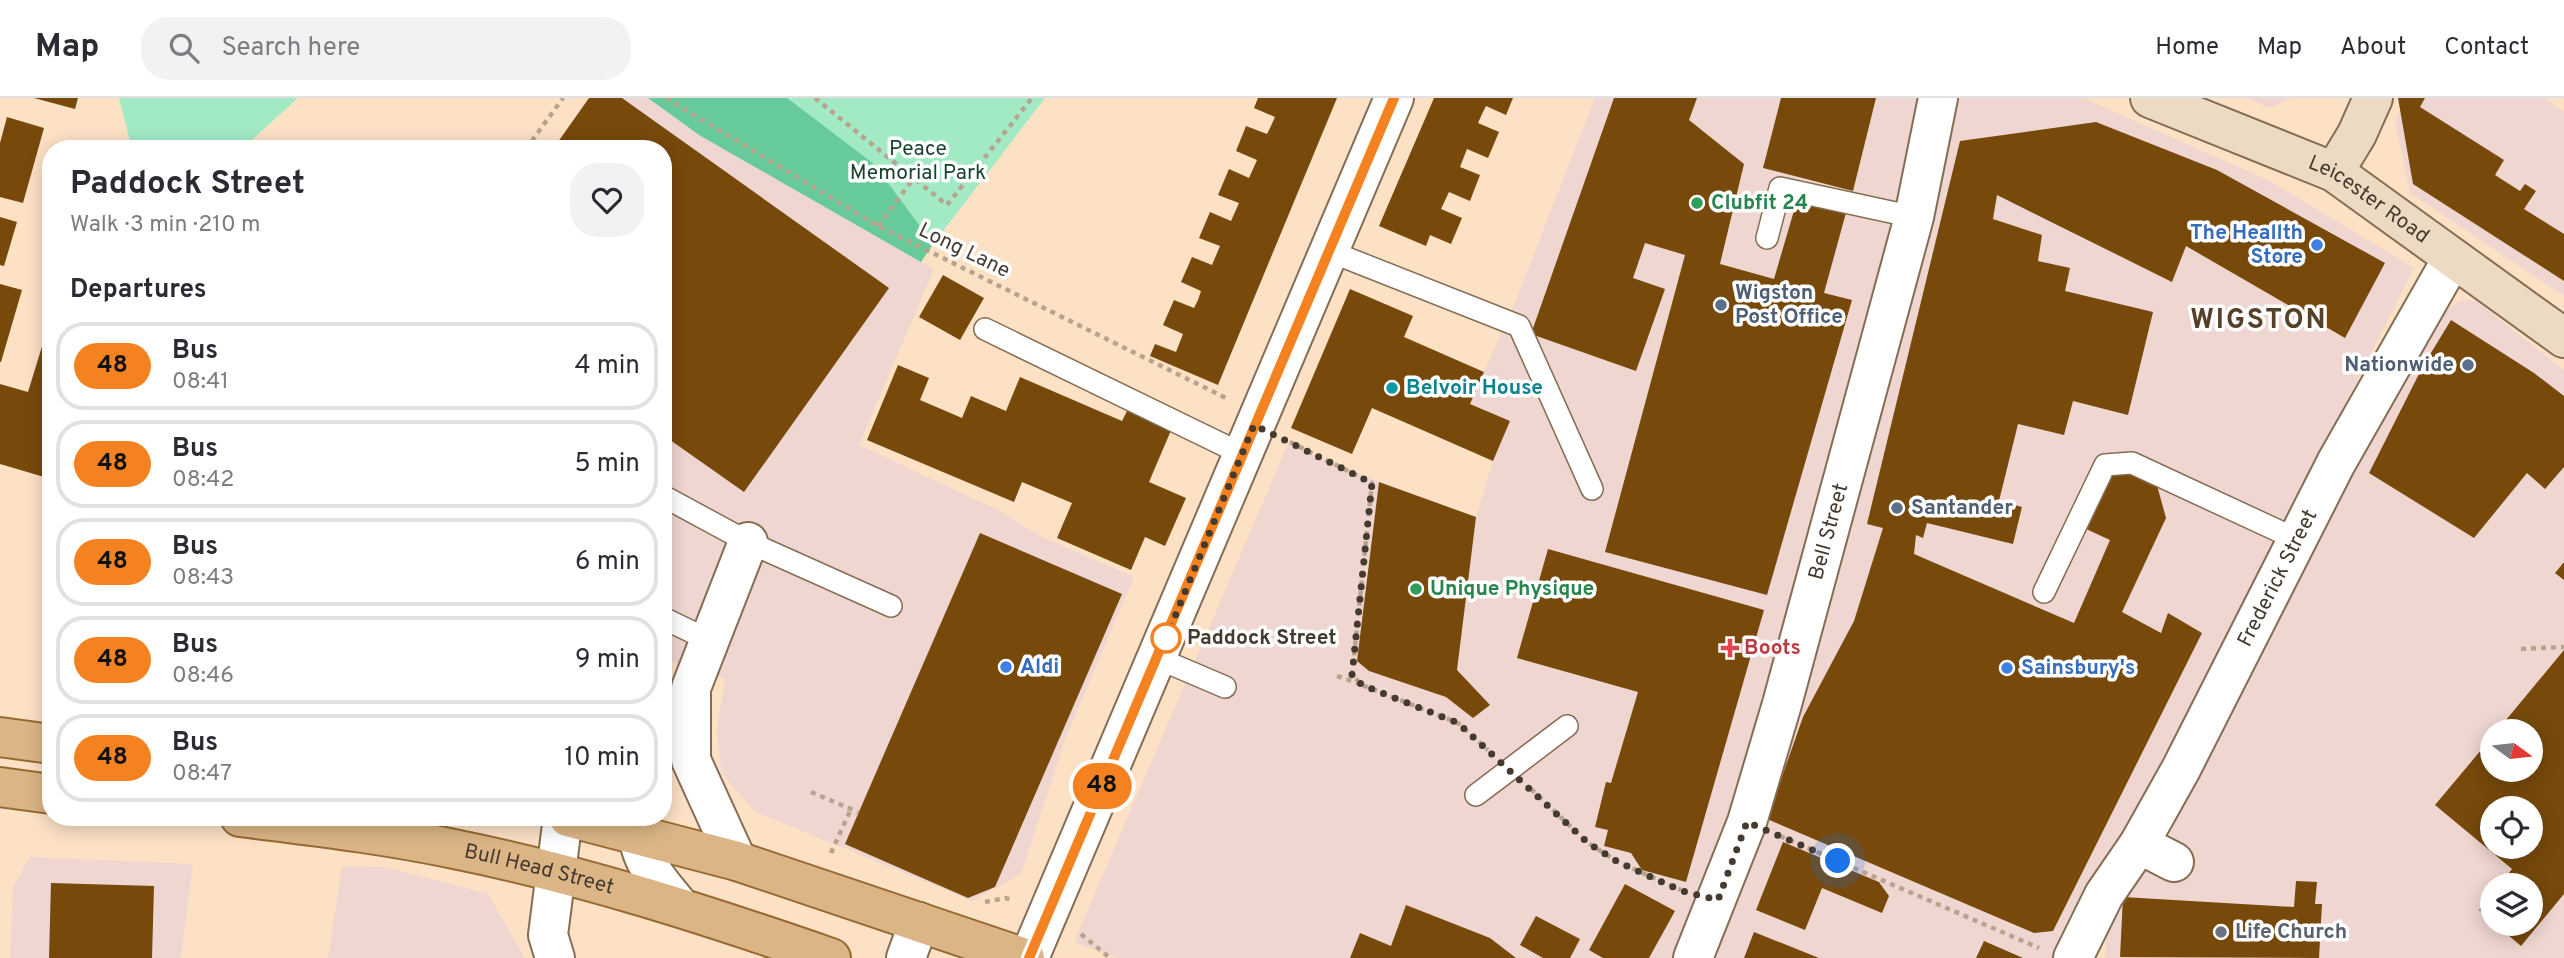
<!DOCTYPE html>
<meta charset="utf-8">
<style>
:root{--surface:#fff;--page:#f2f2f3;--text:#2b2b33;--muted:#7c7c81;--line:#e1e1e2}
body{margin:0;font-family:Overpass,sans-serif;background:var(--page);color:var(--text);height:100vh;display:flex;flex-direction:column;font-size:26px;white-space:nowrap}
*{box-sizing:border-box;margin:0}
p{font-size:23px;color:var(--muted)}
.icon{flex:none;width:38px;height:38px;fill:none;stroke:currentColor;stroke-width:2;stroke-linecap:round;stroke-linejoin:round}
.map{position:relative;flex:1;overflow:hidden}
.details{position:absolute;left:42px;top:42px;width:630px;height:686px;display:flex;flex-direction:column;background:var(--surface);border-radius:28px;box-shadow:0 4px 18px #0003}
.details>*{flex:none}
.badge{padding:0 14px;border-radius:23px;font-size:24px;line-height:46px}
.needle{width:46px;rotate:105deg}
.buttons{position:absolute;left:2480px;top:621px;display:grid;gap:14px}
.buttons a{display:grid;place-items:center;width:63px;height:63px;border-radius:50%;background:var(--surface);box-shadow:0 4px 18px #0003;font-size:35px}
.you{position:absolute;width:35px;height:35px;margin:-18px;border:5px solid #fff;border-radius:50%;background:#1a73e8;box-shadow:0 0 0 10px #1a73e833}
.map>.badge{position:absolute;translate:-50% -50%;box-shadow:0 0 0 4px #fff}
h2{padding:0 28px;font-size:26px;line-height:63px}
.round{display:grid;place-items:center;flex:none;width:74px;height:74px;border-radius:28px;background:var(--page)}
.overview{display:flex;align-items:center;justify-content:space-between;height:119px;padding:0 28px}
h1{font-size:33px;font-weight:700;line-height:52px}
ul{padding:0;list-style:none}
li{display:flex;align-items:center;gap:21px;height:88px;margin:0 14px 10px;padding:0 14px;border:4px solid var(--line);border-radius:28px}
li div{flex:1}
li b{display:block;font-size:26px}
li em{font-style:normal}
li .badge{min-width:77px;font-weight:700;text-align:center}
header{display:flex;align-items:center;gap:42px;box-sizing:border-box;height:98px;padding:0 35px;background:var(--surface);border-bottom:2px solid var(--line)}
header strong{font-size:33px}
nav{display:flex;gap:38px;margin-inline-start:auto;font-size:24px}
.search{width:490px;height:63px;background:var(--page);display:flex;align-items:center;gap:18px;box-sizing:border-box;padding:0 24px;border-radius:28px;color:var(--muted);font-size:26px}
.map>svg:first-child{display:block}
.commercial{fill:#efd6d0;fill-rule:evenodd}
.green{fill:#a1eac4}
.forest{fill:#66ca9a}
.building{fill:#77490b;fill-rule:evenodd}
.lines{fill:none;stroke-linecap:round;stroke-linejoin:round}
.lane-casing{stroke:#856d54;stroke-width:24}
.street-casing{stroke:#856d54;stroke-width:42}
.secondary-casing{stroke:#856d54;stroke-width:42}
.primary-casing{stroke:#976a33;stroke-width:42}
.path{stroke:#b8a38d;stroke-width:4.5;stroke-dasharray:5 5;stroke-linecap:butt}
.lane{stroke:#fff;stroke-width:21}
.street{stroke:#fff;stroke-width:38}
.secondary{stroke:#eddac2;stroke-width:38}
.primary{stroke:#dbb586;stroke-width:38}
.line-casing{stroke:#fff;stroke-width:16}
.line{stroke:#f58220;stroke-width:10}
.walk{stroke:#453a2f;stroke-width:7;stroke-dasharray:0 12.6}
.leisure-dot{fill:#2e9e5b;stroke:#fff;stroke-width:2.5}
.shop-dot{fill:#3f7fe0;stroke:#fff;stroke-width:2.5}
.service-dot{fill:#5c6f8a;stroke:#fff;stroke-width:2.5}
.culture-dot{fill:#0f9aa8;stroke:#fff;stroke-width:2.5}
.stop-dot{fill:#fff;stroke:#f58220;stroke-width:3.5}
.health-dot{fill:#e0444e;stroke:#fff;stroke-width:2.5}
.worship-dot{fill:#6b7280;stroke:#fff;stroke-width:2.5}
.labels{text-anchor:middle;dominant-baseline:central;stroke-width:7;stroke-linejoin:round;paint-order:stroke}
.park-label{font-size:21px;fill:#17422e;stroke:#fff}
.street-label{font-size:21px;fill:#453a2f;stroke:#fff}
.leisure-label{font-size:21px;font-weight:bold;fill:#27864d;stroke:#fff;text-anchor:start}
.shop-label{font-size:21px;font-weight:bold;fill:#366cbe;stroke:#fff;text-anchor:start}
.service-label{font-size:21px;font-weight:bold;fill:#4e5e75;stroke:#fff;text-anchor:start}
.culture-label{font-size:21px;font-weight:bold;fill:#0d838f;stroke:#fff;text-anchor:start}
.stop-label{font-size:21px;font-weight:bold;fill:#453a2f;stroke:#fff;text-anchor:start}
.health-label{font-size:21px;font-weight:bold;fill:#be3a42;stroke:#fff;text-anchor:start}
.worship-label{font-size:21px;font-weight:bold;fill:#5b616d;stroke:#fff;text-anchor:start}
.district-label{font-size:28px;font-weight:bold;letter-spacing:2px;fill:#564028;stroke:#fff}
</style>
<header>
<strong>Map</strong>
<div class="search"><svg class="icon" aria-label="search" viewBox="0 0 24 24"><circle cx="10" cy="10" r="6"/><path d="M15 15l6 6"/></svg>Search here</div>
<nav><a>Home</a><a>Map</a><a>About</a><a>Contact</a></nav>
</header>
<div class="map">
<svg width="2564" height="860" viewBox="0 0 2564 860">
<rect width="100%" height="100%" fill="#fce1c5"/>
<!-- commercial -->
<path class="commercial" d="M589,0H648L699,37L934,171L859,347L1000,413L1040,438L1134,479L1064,644L1021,776L972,803L756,714L721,675L717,630L725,581L668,563L663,573V51H553Z
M1595,0H2083L2270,83L2414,170L2222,551L2059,860H1118L1074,844L1288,346L1379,384L1476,419L1493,363L1510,323L1470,306L1516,202Z
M2248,0H2291L2270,10Z
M2406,0H2545L2564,14V198L2410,95L2395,23Z
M2463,202L2476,203L2564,272V860H2105L2108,807L2132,777L2145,772L2156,773L2181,784L2195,756L2172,743L2169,726L2389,306L2443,212ZM2492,634H2530V672H2492ZM2492,710H2530V749H2492ZM2492,788H2530V826H2492Z
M30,759L193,766L181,860H10L13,789Z
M342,768L386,769L488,796L525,860H328Z"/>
<!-- green -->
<path class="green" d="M119,0H298L242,51H132Z
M705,0H1045L933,146Z"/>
<!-- forest -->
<path class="forest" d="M648,0H787L874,66L933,146L921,164L699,37Z"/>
<!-- building -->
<path class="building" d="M34,0H78L75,11Z
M589,0H622L889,190L744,394L663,337V51H553Z
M1258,0H1337L1218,287L1150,258L1155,246L1176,254L1183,236L1163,227L1174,202L1194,210L1198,202L1201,193L1181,184L1192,159L1212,167L1220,148L1199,140L1210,114L1231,123L1239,105L1218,97L1229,71L1249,80L1257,62L1236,53L1246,28L1267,36L1271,28L1275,19L1254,10Z
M1434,0H1513L1506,17L1486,8L1482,16L1478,25L1499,34L1488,60L1467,51L1460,69L1480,77L1470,103L1449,94L1441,111L1462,120L1451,146L1430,137L1426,148L1379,128Z
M1614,0H1697L1689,22L1744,66L1720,166L1774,181L1798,99L1847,111L1824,195L1852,202L1767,497L1605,454L1685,157L1645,145L1633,180L1665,191L1636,273L1531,236Z
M1781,0H1876L1853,93L1763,70Z
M2398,0H2425L2420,9L2504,62L2495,77L2520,93L2525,86L2536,93L2524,111L2564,136V183L2413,86Z
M7,19L44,30L23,105L0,99V45Z
M2096,24L2217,72L2385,165L2345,240L2186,148L2172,184L1997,97L1993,121L2042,137L2038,163L2070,170L2065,193L2153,214L2128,317L2073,303L2064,337L2018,326L1999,403L2022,409L2013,446L1927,425L1923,440L1916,437L1914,456L2074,525L2110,442L2086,431L2120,362L2155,380L2166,420L2122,514L2161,535L2168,515L2202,535L2053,833L2034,835L1767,721L1803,619L1854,523L1883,430L1867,426L1960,43Z
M0,119L17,124L4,168L0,167Z
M943,177L984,200L960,242L919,219Z
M0,186L22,192L1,264H0Z
M1350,191L1413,218L1404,239L1484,274L1470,306L1510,323L1493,363L1372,310L1352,356L1291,330Z
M51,219V381L0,366V286L28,294Z
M2451,222L2534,275L2564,298V369L2545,391L2527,375L2474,440L2369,375L2423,268Z
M898,267L929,280L920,302L962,320L971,298L1006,313L1020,279L1122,323L1128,311L1172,330L1149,384L1186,400L1165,448L1145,439L1131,472L1057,440L1072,405L1022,384L1014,404L867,342Z
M1379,384L1476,419L1457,572L1490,607L1473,620L1446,599L1369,573L1357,563Z
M980,435L1122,496L995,789L968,800L845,746Z
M1548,451L1764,512L1686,784L1642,772L1631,755L1604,748L1608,732L1595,729L1606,684L1611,685L1638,594L1517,560Z
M2564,464V482L2555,475Z
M2564,552V796L2521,848L2495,826H2530V788H2499L2512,771L2435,707L2492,639V672H2530V634H2496ZM2492,710H2530V749H2492Z
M1783,744L1879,784L1889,798L1882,815L1822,790L1805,832L1756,812Z
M2296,783L2317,784L2315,806H2322L2319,860L2120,859L2123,799L2294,809Z
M51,785L154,788L152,860H49Z
M1625,786L1675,813L1649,860H1603L1589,852Z
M2492,796V824L2479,812Z
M1406,807L1490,840L1516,860H1350L1360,835L1391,848Z
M1536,818L1580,841L1570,860H1543L1520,847Z
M1754,834L1819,860H1744Z
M1984,843L2023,860H1976Z"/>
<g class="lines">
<defs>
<path id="lane" d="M1767,140L1780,90L1914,119
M1329,153L1519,228L1592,391
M985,231L1242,356
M663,398L748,444L891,508
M2044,494L2105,367L2132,365L2298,442
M663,520L692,534
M1157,560L1225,589
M1476,697L1567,628"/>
<g id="street">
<path d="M640,719C632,757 657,780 679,808"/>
<path d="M2139,746L2174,764"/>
<path d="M737,763L691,662V590L748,444"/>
<path d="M555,860L548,837L563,719"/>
<path d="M906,860L919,824"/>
<path d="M1029,860L1394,0"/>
<path id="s1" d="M1693,860L1747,724L1782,606L1914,119L1938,0"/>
<path id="s2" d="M2073,860L2104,797L2139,746L2181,671L2336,365L2452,161"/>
</g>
<g id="secondary">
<path id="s3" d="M2150,0L2334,74L2564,240"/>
<path d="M2334,74L2357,36L2373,0"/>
</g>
<g id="primary">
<path d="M0,639L51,646"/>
<path d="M0,689L51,696"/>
<path id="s4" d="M240,719C311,728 383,736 454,751C583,777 707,817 831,860"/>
<path d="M568,719L737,763L1025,860"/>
</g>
</defs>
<!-- lane casing -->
<use href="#lane" class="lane-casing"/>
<!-- street casing -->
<use href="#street" class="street-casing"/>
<!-- secondary casing -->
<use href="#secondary" class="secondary-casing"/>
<!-- primary casing -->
<use href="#primary" class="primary-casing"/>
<!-- path -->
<path class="path" d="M666,0L878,128L1226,300
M815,0L947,107L1032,0
M526,51L563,0
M878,128L914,80
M1290,344L1372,385L1352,577L1362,587L1458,625L1488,652
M2521,551L2564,549
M1337,578L1358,585
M1531,691L1588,745L1618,764L1681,792
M811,694L858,714
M1780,738L2039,850
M831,755L851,711
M985,804L1006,800L1014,803
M1081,836L1110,860"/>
<!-- lane -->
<use href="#lane" class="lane"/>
<!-- street -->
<use href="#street" class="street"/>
<!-- secondary -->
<use href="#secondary" class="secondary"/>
<!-- primary -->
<use href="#primary" class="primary"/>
</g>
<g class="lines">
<defs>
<path id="line" d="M1029,860L1394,0"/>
</defs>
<!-- line casing -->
<use href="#line" class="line-casing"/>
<!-- line -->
<use href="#line" class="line"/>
<!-- walk -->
<path class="walk" d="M1166,540L1254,327L1372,385L1352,577L1362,587L1458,625L1588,745L1618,764L1682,793L1718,802L1747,724L1838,763"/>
</g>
<!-- markers -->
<g class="leisure-dot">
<circle cx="1697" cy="105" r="7"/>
<circle cx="1416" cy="491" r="7"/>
</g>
<g class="shop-dot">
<circle cx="2317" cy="147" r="7"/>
<circle cx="1006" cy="569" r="7"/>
<circle cx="2007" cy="570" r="7"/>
</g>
<g class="service-dot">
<circle cx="1721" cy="207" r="7"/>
<circle cx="2468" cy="267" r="7"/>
<circle cx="1897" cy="410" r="7"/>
</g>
<circle class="culture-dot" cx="1392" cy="290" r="7"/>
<circle class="stop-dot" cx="1166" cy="540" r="14"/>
<path class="health-dot" d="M1726.5 539.5h7v7h7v7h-7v7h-7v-7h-7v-7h7z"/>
<circle class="worship-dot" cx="2221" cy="834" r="7"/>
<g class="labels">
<!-- park labels -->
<g class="park-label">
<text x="918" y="51">Peace<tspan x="918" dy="24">Memorial Park</tspan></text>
</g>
<!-- street labels -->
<g class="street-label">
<text stroke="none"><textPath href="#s3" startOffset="242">Leicester Road</textPath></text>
<text transform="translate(964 153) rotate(26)">Long Lane</text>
<text stroke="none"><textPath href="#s1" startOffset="448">Bell Street</textPath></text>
<text stroke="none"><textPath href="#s2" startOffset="432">Frederick Street</textPath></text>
<text stroke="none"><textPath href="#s4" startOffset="304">Bull Head Street</textPath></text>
</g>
<!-- leisure labels -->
<g class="leisure-label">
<text x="1711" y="105">Clubfit 24</text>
<text x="1430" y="491">Unique Physique</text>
</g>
<!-- shop labels -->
<g class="shop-label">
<text x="2303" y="135" text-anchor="end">The Heallth<tspan x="2303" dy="24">Store</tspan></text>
<text x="1020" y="569">Aldi</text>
<text x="2021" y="570">Sainsbury's</text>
</g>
<!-- service labels -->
<g class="service-label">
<text x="1735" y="195">Wigston<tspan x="1735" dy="24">Post Office</tspan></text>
<text x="2454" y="267" text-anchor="end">Nationwide</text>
<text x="1911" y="410">Santander</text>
</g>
<!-- culture labels -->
<g class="culture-label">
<text x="1406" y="290">Belvoir House</text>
</g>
<!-- stop labels -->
<g class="stop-label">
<text x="1187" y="540">Paddock Street</text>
</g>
<!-- health labels -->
<g class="health-label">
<text x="1744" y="550">Boots</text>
</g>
<!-- worship labels -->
<g class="worship-label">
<text x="2235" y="834">Life Church</text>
</g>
<!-- district labels -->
<g class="district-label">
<text x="2259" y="223">WIGSTON</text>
</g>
</g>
</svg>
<div class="buttons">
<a><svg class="needle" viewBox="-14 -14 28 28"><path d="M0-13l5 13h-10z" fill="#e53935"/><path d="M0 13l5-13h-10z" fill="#7c7c81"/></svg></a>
<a><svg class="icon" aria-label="locate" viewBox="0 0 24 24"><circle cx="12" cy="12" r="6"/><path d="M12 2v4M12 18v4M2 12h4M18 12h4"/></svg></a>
<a><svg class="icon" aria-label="layers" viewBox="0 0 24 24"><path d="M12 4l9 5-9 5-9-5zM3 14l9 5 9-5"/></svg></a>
</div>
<div class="you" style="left:1838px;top:763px"></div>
<b class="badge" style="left:1102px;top:688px;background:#f58220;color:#111">48</b>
<section class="details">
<div class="overview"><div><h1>Paddock Street</h1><p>Walk · 3 min · 210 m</p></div><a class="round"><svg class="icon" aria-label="heart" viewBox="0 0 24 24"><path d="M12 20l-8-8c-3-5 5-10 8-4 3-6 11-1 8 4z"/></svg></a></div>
<h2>Departures</h2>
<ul>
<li><span class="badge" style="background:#f58220;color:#111">48</span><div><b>Bus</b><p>08:41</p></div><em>4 min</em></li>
<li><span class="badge" style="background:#f58220;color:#111">48</span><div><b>Bus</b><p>08:42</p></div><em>5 min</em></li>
<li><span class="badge" style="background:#f58220;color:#111">48</span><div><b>Bus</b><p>08:43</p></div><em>6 min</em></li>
<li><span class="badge" style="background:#f58220;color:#111">48</span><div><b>Bus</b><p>08:46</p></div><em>9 min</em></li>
<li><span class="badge" style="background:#f58220;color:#111">48</span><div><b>Bus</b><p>08:47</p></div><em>10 min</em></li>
</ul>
</section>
</div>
